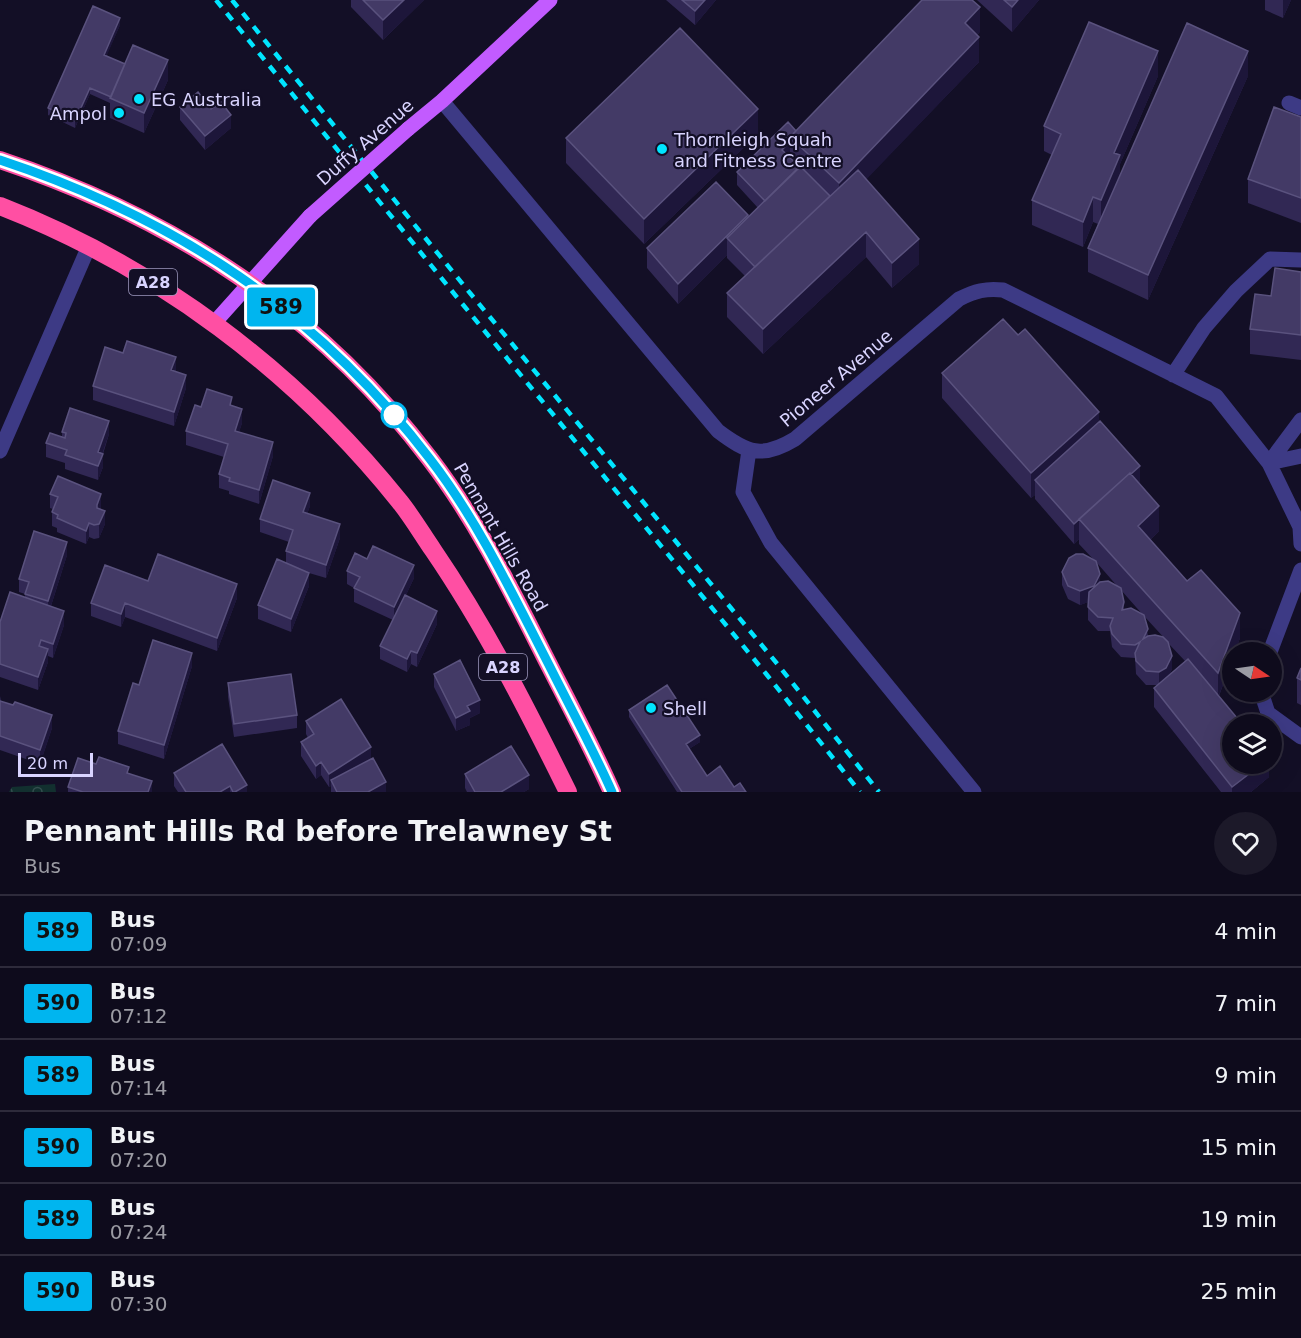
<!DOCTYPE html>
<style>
:root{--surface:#0e0b1c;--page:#1c1929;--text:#f1f3f6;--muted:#9b9ba3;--line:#2e2b3b}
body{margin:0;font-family:"DejaVu Sans",sans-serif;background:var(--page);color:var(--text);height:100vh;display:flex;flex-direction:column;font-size:22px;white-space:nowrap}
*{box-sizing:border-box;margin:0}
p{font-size:20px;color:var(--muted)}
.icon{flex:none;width:33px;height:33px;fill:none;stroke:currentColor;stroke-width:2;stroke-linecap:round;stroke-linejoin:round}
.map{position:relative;height:792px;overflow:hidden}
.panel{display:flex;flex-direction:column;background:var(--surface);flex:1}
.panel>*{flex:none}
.badge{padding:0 12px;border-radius:4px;font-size:21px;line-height:39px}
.needle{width:39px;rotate:103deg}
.buttons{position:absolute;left:1222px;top:642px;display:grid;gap:12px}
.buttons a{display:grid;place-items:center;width:60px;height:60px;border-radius:50%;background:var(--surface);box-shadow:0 6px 24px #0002,0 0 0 2px var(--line);font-size:30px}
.scale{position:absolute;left:18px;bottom:15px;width:75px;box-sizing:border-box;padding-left:6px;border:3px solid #d9d4ff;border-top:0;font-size:16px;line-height:21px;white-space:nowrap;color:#d9d4ff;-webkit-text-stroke:4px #130f26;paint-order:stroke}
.map>.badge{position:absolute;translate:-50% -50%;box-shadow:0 0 0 3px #fff}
.round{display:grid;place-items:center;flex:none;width:63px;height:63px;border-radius:32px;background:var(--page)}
.summary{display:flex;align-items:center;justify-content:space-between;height:102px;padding:0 24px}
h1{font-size:28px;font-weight:700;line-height:45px}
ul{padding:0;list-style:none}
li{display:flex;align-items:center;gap:18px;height:72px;padding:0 24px;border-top:2px solid var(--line)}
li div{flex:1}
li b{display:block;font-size:22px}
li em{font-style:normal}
li .badge{min-width:66px;font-weight:700;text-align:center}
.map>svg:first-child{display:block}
.forest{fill:url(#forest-crowns)}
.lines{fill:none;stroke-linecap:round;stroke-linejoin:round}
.minor{stroke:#3d3a85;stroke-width:15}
.major{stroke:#c25bff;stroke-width:15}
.highway{stroke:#ff4fa3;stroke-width:18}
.rail{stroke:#00e5ff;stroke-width:4.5;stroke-dasharray:9 8;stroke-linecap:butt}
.major-bridge{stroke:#c25bff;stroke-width:15}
.wall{fill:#312854;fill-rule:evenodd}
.shaded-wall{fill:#1d163a}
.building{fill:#433a66;stroke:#5a527e;stroke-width:1.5}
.line-casing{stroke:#fff;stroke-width:14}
.line{stroke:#00b5ef;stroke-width:9}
.poi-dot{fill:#00e5ff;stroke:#130f26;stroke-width:2}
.stop-dot{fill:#fff;stroke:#00b5ef;stroke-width:3}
.labels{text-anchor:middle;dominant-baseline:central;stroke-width:4.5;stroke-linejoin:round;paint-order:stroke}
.shield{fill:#130f26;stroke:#9e99be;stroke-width:1.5}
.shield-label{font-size:16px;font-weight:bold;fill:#d9d4ff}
.poi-label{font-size:18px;fill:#d9d4ff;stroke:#130f26;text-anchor:start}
.street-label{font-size:18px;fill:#d9d4ff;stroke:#130f26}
</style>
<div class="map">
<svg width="1301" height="792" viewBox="0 0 1301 792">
<defs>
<pattern id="forest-crowns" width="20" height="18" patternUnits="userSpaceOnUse" patternTransform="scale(1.5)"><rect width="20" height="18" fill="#12302f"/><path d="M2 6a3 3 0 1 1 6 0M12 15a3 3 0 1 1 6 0" fill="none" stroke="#344d4e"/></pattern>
</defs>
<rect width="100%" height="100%" fill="#130f26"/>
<!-- forest -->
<path class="forest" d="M55,784L56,792H9L12,787Z"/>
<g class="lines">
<!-- minor -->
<path class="minor" d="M442,101L718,431C747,453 762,459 795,439L959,299C975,291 986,288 1003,290L1216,396L1269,463L1300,527L1301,544
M1289,103L1301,108
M1173,375L1204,328L1236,291L1270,259L1301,260
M749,450L743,492L771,543L974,792
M0,451L89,246
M1269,463L1301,420
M1269,463L1301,456
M1270,652L1301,570
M1261,692L1268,713L1301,737"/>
<!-- major -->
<path class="major" d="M408,129L442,101L550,0
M215,322L310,216"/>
<!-- highway -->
<path class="highway" d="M0,160C174,218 318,311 430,459C477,520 512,592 547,661C569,704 592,747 612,792
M0,206C157,267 295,371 400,502C412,517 422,534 433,550C485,626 527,709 568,792"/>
<!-- rail -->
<path class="rail" d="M216,0L460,301L767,675L860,792
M232,0L470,293L779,666L879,792"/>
<!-- major-bridge -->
<path class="major-bridge" d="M310,216L408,129"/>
</g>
<!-- wall -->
<path class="wall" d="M351,0H424L383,40L351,7Z
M666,0H716L695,25Z
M977,0H1039L1012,32Z
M1265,0H1291L1283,18L1265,10Z
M120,25L106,56L125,64L168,80L144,133L110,118V103L90,94L75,128L48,115V108Z
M980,32L977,35L979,62L866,179L919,264L892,288L866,257L763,354L727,317V293L745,276L727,258V255L678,304L647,268V248L748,218L758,208L737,185V172L796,131Z
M1158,76L1120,164V175L1248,76L1148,300L1088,272V248L1098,224L1093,222L1083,247L1032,225V200L1052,155L1044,151V126Z
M180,107L211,109L231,128L205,150L180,120Z
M1301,117V223L1248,203V179Z
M758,134L644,244L566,163V138Z
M1301,272V360L1250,354V329L1271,296Z
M176,370V372L186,388L174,426L93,400V386Z
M942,373L1099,422L1140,484L1159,531L1150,540L1187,581L1240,638L1219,696L1269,764V777L1251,792H1221L1154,707V688L1157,685H1146L1136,674L1135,658L1121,657L1112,647L1110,631H1098L1088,620V602L1080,605L1068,599L1062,585V572L1093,559L1079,544V539L1074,544L1035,499V495L1031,498L942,398ZM1097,563L1118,587L1100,582ZM1121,590L1143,615L1124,610ZM1144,616L1167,641L1148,636ZM1168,643L1185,661L1169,675L1172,669Z
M232,406L242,423L239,432L273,456L259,504L229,494V491L219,488V474L224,457L186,445V431L201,407Z
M62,432L109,434L103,454V467L98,480L65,469V463L46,457V443L62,437Z
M50,494L101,508V509L105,524L99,538L94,539L89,537L86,544L57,532V528L52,526V512L53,509L50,508Z
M310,506L307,514L340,538L326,578L309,573V586L291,632L258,619V605L286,563V551L289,542L260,532V519Z
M67,555L51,606L64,625L53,658L48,656V662L38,690L0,677V622L25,597V594L19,592V579Z
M367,559L414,578L406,595L437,624L417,667L411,664L407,672L380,659V646L393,620L354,602V588L347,584V571Z
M148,581L237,598L217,651L125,617L121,627L91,616V603Z
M192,666L164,759L118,744V731L139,685Z
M1301,668V705L1297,703V678Z
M434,674L480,713L470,718V725L456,731L434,687Z
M228,683L297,715V728L234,737L228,697Z
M0,696L1,701L52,728L40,764L0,750Z
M629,710L700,742L689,749L707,776L746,792H677L629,717Z
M306,721L371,759L386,792H331V786L329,787L321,775L316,779L301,756V742L308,738L306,734Z
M222,744L247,792H178L174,786V773Z
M96,764L129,773L152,792H68V787Z
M465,774L529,789L524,792H467L465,788Z"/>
<!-- shaded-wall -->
<path class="shaded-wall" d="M404,0H424L383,40V20Z
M705,0H716L695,25V11Z
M1018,0H1039L1012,32V7Z
M1283,0H1291L1283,18Z
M980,7V32L965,48V23Z
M120,18V25L104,62V55Z
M979,37V62L839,208V183Z
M1158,51V76L1120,164V180L1101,225V200L1114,153Z
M1248,51V76L1148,300V275Z
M168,60V80L144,133V113Z
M90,88V94L75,128V121Z
M758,109V134L644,244V219Z
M231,115V128L205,150V136Z
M790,141V155L782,163V150Z
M1093,197V222L1083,247V222Z
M748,215V234L727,238V255L678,304V284Z
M866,232V257L763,354V329Z
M919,239V264L892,288V263Z
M176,357V370L171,384V370Z
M186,375V388L174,426V412Z
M242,409V423L235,444V431Z
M1099,412V437L1035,480V495L1031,498V473Z
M109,421V434L98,466V452Z
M273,442V456L259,504V490Z
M103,454V467L98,480V466Z
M1140,466V485L1080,519Z
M310,493V506L303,526V512Z
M101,494V508L97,519V505Z
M1159,506V531L1138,551V526Z
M105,511V524L99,538V524Z
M1079,520V539L1074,544V524Z
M89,523V537L86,544V531Z
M340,524V538L326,578V565Z
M67,542V555L48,615V601Z
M414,565V578L394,620V607Z
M309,573V586L291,632V619Z
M1100,574V588L1094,600L1080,605V591Z
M237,584V598L217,651V638Z
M125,603V617L121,627V614Z
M64,611V625L53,658V644Z
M437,611V624L417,667V653Z
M1240,613V638L1235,652H1233V657L1218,698V673Z
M48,649V662L38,690V677Z
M411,651V664L407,672V659Z
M192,653V666L164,759V745Z
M1172,656V669L1166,682L1159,685V672Z
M480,700V713L470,718V725L456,731V718L467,706Z
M52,715V728L40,764V750Z
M700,735V742L686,751V744Z
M371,747V760L331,780V786L329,787V774Z
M321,762V775L316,779V766Z
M1262,764H1269V777L1251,792H1232V787Z
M529,775V789L524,792H501Z
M152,781V792H148Z
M386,782V792H368Z
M247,785V792H235Z
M230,786V792H220Z"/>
<!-- building -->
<path class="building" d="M363,0H404L383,20Z
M682,0H705L695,11Z
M922,0H972L980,7L965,23L979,37L839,183L790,137Z
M1004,0H1018L1012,7Z
M93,6L120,18L104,55L125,64L111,97L90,88L75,121L48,108Z
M1089,22L1158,51L1114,153L1120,155L1101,200L1093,197L1083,222L1032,200L1061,134L1044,126Z
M1187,23L1248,51L1148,275L1088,248Z
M680,28L758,109L644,219L566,138Z
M133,45L168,60L144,113L110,98Z
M198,92L211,109L221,102L231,115L205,136L180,107Z
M1274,107L1301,117V198L1248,179Z
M788,122L796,131L790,137V141L782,150L800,167L765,201L737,172Z
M800,166L830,196L755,267L727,238Z
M858,170L919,239L892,263L866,232L763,329L727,293Z
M716,182L748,215L678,284L647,248Z
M1275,268L1301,272V335L1250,329L1255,294L1271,296Z
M1003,319L1018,335L1025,329L1099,412L1031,473L942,373Z
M127,341L176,357L171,370L186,375L174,412L93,386L105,347L123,353Z
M207,389L232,397L230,405L242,409L235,431L273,442L259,490L229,481L230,478L219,474L228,444L186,431L195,405L201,407Z
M70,408L109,421L98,452L103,454L98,466L65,455L67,450L46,443L50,433L65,438L66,433L62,432Z
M1100,421L1140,466L1131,474L1130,473L1074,524L1035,480Z
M1130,473L1159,506L1138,526L1187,581L1201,570L1240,613L1218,673L1079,519Z
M58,476L101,494L97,505V508L105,511L99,524L94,525L89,523L86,531L57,518L58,515L52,512L58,497L50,494Z
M273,480L310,493L303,512L340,524L326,565L286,551L293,530L260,519Z
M34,531L67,542L48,601L25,594L29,582L19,579Z
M373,546L414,565L394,607L354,588L360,577L347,571L355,553L367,559Z
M158,554L237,584L217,638L125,603L121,614L91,603L105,565L148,581Z
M1076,554H1083L1096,561L1100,574L1094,586L1080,591L1068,586L1062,572L1069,558Z
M277,559L309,573L291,619L258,605Z
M1108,581L1121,588L1124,602L1122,610L1131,608L1144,615L1148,629L1143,639L1148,636L1155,635L1163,637L1168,642L1172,656L1166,668L1159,672L1146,671L1136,661L1135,653L1140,642L1135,645L1121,644L1112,634L1110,626L1113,618L1098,617L1088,607L1089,592L1100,582Z
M10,592L64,611L53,644L41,640L39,646L48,649L38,677L0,664V622Z
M405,595L437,611L417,653L411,651L407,659L380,646Z
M153,640L192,653L164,745L118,731L133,683L139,685Z
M1188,659L1242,724H1233V764H1262L1232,787L1154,688Z
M460,660L480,700L467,706L470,711L456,718L434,674Z
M1301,668V680L1297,678Z
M291,674L297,715L234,724L228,683Z
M667,685L700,735L686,744L707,776L720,766L734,787L740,783L746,792H682L629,710Z
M341,699L371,747L329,774L321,762L316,766L301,742L314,734L306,721Z
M0,701L13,705L15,702L52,715L40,750L0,736Z
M222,744L247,785L235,792H233L230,786L220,792H186L174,773Z
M511,746L529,775L501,792H475L465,774Z
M99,757L129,767L127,773L152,781L148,792H83L68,787L78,758L96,764Z
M373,758L386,782L368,792H337L331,780Z"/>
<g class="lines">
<defs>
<path id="line" d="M0,160C175,218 317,311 430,459C478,521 513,595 549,665C570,707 593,749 612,792"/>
</defs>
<!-- line casing -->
<use href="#line" class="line-casing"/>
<!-- line -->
<use href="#line" class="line"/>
</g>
<!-- markers -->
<g class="poi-dot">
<circle cx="139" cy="99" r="6"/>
<circle cx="119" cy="113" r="6"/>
<circle cx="662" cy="149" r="6"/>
<circle cx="651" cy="708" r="6"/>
</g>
<circle class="stop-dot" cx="394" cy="415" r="12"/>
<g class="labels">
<!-- shield labels -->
<g class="shield">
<rect x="129" y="269" width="48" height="26" rx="4.5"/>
<rect x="479" y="654" width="48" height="26" rx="4.5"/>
</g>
<g class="shield-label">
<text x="153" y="282">A28</text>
<text x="503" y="667">A28</text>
</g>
<!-- poi labels -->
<g class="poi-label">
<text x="151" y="99">EG Australia</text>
<text x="107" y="113" text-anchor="end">Ampol</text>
<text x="674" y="139">Thornleigh Squah<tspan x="674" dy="21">and Fitness Centre</tspan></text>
<text x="663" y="708">Shell</text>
</g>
<!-- street labels -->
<g class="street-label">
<text transform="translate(365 142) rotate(-41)">Duffy Avenue</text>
<text transform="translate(836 378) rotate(-40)">Pioneer Avenue</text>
<text transform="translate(501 537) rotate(60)">Pennant Hills Road</text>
</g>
</g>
</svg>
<div class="buttons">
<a><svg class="needle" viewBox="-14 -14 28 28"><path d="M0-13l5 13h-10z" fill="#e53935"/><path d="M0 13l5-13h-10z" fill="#9b9ba3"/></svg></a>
<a><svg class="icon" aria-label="layers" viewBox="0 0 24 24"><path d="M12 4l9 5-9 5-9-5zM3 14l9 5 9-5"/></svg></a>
</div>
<div class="scale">20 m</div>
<b class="badge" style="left:281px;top:307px;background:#00b5ef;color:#111">589</b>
</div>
<section class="panel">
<div class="summary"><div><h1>Pennant Hills Rd before Trelawney St</h1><p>Bus</p></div><a class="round"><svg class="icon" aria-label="heart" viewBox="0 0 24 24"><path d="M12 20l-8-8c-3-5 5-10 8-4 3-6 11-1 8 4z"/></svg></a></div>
<ul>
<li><span class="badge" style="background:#00b5ef;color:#111">589</span><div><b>Bus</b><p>07:09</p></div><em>4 min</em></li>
<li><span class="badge" style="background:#00b5ef;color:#111">590</span><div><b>Bus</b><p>07:12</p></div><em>7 min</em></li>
<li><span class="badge" style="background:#00b5ef;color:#111">589</span><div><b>Bus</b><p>07:14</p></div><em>9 min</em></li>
<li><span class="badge" style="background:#00b5ef;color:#111">590</span><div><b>Bus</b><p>07:20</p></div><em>15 min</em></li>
<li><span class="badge" style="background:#00b5ef;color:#111">589</span><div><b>Bus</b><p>07:24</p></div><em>19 min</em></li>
<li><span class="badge" style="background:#00b5ef;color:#111">590</span><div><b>Bus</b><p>07:30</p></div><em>25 min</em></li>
</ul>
</section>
